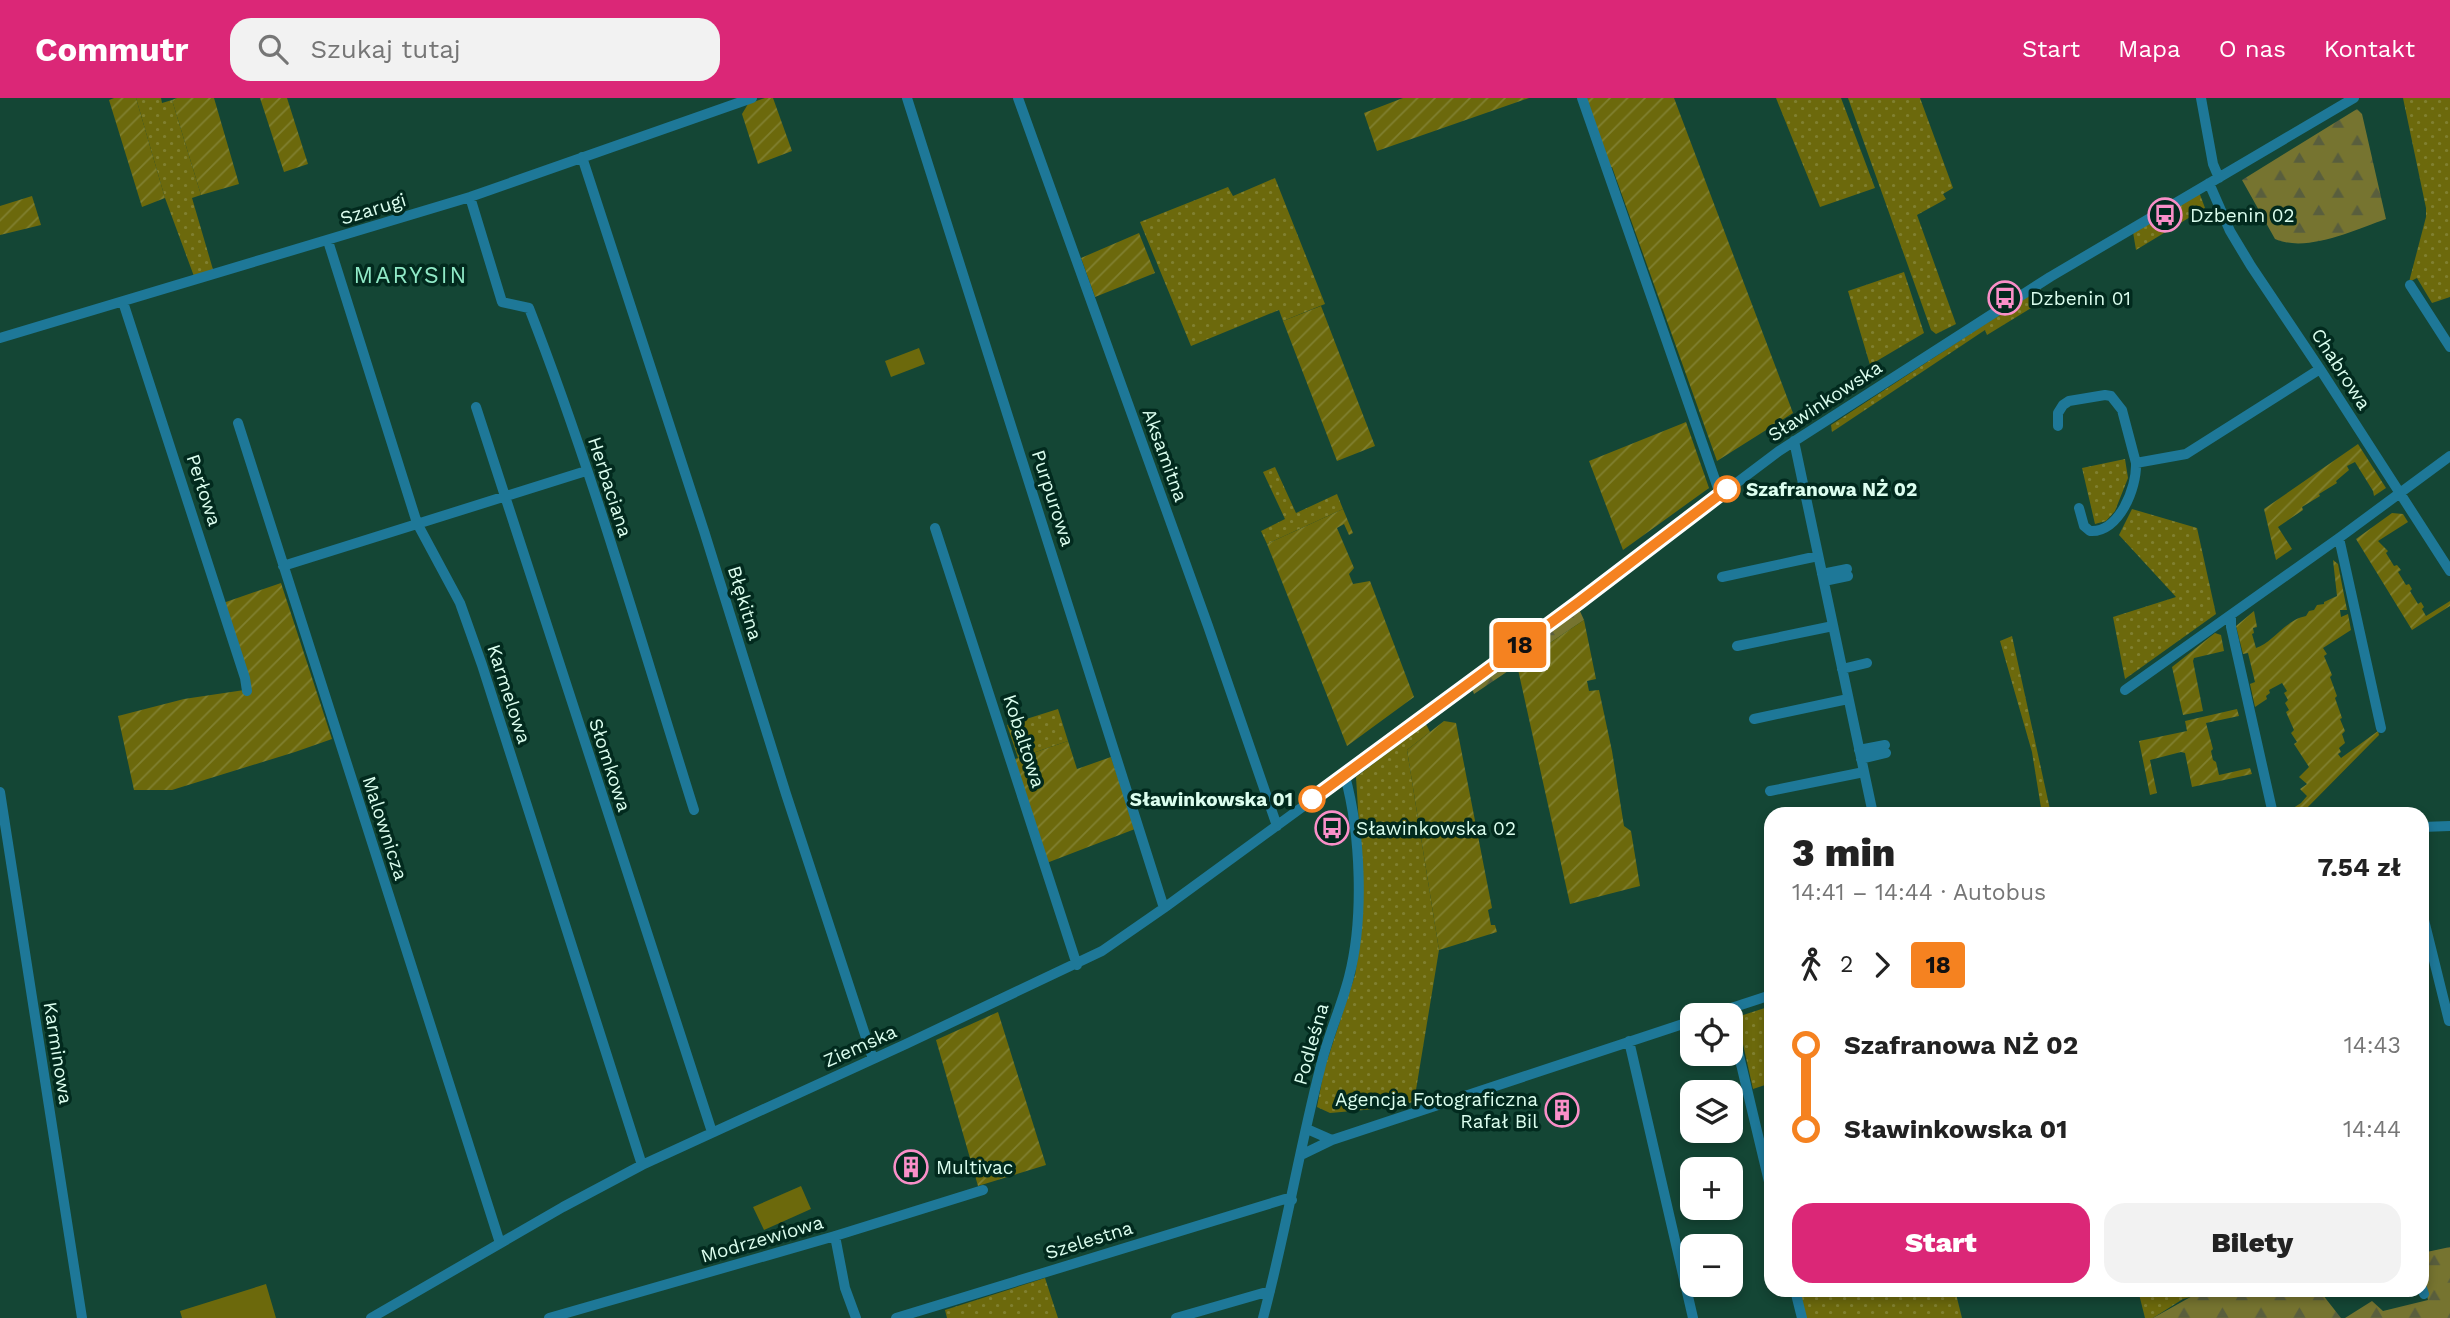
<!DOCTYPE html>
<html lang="pl">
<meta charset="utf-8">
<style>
:root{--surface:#fff;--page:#f2f2f2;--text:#222;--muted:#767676;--accent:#db2777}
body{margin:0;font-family:"Work Sans",sans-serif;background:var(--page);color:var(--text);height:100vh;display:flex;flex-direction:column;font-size:26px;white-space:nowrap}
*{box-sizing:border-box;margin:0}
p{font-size:23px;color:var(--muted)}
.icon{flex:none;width:38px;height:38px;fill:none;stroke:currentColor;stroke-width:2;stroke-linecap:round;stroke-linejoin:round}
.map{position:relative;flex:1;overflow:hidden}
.drawer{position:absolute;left:1764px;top:709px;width:665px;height:490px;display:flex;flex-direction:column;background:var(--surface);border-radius:21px;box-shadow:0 4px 10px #0003}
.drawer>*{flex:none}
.badge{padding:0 14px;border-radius:5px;font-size:24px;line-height:46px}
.fabs{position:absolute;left:1680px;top:905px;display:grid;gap:14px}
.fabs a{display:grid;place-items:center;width:63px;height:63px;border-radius:14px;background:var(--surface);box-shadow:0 4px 10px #0003;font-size:35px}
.map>.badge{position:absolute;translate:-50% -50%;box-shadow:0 0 0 4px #fff}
.legs{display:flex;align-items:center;gap:10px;height:77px;padding:0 28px;font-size:23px}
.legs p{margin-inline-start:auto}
.summary{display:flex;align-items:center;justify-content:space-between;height:119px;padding:0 28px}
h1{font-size:38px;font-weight:800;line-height:52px}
.primary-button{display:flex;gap:14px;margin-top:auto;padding:14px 28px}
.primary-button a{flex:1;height:80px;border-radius:21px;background:var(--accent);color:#fff;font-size:28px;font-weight:800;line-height:80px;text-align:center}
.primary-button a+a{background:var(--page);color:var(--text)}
ul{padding:0 28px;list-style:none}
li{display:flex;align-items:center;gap:24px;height:84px;font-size:26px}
li i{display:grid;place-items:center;width:10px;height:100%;margin:0 9px;background:currentColor}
li i::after{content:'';width:18px;height:18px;margin:-9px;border:5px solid;border-radius:50%;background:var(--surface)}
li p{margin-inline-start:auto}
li:first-child i{background:linear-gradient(#0000 50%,currentColor 0)}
li:last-child i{background:linear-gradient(currentColor 50%,#0000 0)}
header{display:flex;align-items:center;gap:42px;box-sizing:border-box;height:98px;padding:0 35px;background:var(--accent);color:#fff}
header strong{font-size:33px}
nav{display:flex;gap:38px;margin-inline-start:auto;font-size:24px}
.search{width:490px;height:63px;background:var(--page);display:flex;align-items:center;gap:18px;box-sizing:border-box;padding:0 24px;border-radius:21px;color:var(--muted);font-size:26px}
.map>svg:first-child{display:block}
.grass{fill:url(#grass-dots)}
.forest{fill:url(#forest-firs)}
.garden{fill:url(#garden-furrows)}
.pitch{fill:#6c690c}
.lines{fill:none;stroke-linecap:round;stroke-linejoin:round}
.minor{stroke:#1e7898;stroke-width:10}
.line-1-casing{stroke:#fff;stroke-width:16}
.line-1{stroke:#f58220;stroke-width:10}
.stop-1-dot{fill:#fff;stroke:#f58220;stroke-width:3.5}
.labels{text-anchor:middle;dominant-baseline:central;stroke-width:7;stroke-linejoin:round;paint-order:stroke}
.street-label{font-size:19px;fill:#dcfeef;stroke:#022a1e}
.poi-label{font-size:19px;fill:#dcfeef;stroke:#022a1e;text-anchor:start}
.stop-label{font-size:19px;font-weight:bold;fill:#dcfeef;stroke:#022a1e;text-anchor:start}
.quarter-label{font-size:23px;letter-spacing:2px;fill:#90eac7;stroke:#022a1e}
</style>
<header>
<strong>Commutr</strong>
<div class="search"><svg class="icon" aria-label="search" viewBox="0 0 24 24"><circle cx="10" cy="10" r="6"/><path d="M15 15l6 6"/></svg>Szukaj tutaj</div>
<nav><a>Start</a><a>Mapa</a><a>O nas</a><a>Kontakt</a></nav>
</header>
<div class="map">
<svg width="2450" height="1220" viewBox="0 0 2450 1220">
<defs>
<pattern id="grass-dots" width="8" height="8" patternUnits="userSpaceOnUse" patternTransform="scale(1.75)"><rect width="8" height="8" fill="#6c690c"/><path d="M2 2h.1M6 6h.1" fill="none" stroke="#808030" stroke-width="1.8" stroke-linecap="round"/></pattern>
<pattern id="forest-firs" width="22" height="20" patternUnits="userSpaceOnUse" patternTransform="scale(1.75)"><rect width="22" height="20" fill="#767430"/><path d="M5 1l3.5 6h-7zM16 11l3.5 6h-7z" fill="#595e3d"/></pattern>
<pattern id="garden-furrows" width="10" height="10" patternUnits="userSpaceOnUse" patternTransform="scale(1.75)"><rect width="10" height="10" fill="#6c690c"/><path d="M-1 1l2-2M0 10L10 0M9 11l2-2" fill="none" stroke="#808030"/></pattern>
</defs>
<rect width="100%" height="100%" fill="#144635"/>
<!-- grass -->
<path class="grass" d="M136,0H161L162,5L172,2L201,97L192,100L214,175L195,181L165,100Z
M1776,0H1841L1875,90L1820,109Z
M1848,0H1920L1953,90L1943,96L1946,101L1917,117L1956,226L1936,236L1931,232Z
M2403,0H2450V199L2432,205L2417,180L2409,184L2426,119V110Z
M1275,80L1325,206L1283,223L1279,212L1191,248L1140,124L1228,89L1233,98Z
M2199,94L2205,110L2136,152L2133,134Z
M1904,174L1924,235L1870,267L1848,193Z
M2040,190L2046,201L1987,237L1985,232L1832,334L1831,327Z
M2125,361L2128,380L2115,413L2106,423L2095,426L2082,370Z
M1275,369L1296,415L1337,396L1343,411L1267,446L1261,433L1285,421L1263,374Z
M2132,411L2197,430L2216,516L2125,581L2113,519L2176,499L2119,437Z
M2012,538L2051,716H2042L2032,654L2000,543Z
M1058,611L1068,643L1018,660L1007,627Z
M1426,626L1430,634L1407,652L1439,852L1414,1004L1386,1010L1330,1015L1317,1009L1324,972L1355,877L1360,844L1362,775L1356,679Z
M1771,908V985L1753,991L1737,919Z
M1045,1180L1058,1220H947L945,1212Z
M1798,1192H1894L1896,1197L1917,1192H1955L1962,1220H1804Z
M2138,1192H2216L2183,1201L2153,1220H2145Z"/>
<!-- forest -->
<path class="forest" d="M2357,11L2362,16L2386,121C2354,132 2307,155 2275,141L2242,82Z
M1579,511L1584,522L1474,596L1471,588Z
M2450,1149V1220H2345L2372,1203L2383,1213L2428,1202L2422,1176V1155Z
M2203,1192H2319L2341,1220H2153Z"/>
<!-- garden -->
<path class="garden" d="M114,0H136L165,100L142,109L109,2Z
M177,0H214L239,86L201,97L172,2Z
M260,0H287L308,66L284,74Z
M765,0H773L792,53L758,66L742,16L748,6Z
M1403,0H1529L1377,53L1364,15Z
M1586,0H1674L1793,315L1717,363L1612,69L1609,70Z
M32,98L41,127L0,137V108Z
M1139,135L1155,175L1095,199L1081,160Z
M1321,208L1375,348L1337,363L1283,223Z
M1686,324L1709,390L1623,452L1589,363Z
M2358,346L2386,390L2374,398L2373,393L2355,364L2347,368L2349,372L2336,383L2337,385L2319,396L2320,398L2302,409L2303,412L2278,429L2292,451L2276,462L2264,411Z
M1343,411L1353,435L1349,437L1344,426L1337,430L1354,470L1349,476L1353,486L1370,483L1414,599L1347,648L1267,446Z
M2392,415L2403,416L2408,424L2378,443L2388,453L2386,455L2394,468L2397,467L2401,472L2398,474L2406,487L2409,486L2412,491L2410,493L2418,506L2421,504L2424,509L2422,511L2426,518L2450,503V508L2412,532L2356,441Z
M2333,462L2338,466L2347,512H2340L2341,519L2348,516L2351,532L2323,550L2327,556L2324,558L2332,577L2330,579L2337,598L2335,600L2342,620L2340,621L2345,633L2342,636L2345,645L2339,650L2341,654L2338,656L2341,660L2378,633L2379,637L2301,716H2284L2301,705L2307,698L2300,691L2307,686L2299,679L2309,669L2294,646L2297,644L2291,635L2294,632L2286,614L2289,612L2285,605L2288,602L2284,595L2287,593L2282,585L2269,592L2270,595L2266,598L2267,601L2255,609L2250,586L2255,584L2248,555L2243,556L2236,528L2254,513L2257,529L2253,530L2254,535L2252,536L2256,550C2273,545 2285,522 2306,518L2309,513L2314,512L2317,507L2324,506V504L2337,498Z
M281,485L332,641L295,654L172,692H134L118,618L184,601L251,591L223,505Z
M1584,522L1596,581L1587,583L1589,593L1599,592L1612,653L1624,728L1631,733L1640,788L1570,806L1517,567Z
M2215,535L2221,537L2224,553L2194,560L2193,563L2203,613L2183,617L2172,569Z
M2237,611L2239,618L2206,625L2213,651L2211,653L2213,662L2216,664L2219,677L2250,670L2252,676L2192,689L2185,655L2181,654L2150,662L2157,695L2150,697L2139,643L2187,633L2185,623Z
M1444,623L1456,625L1492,810L1488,812L1491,827H1495L1497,834L1439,852L1407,652Z
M1068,643L1077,671L1111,659L1135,731L1044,766L1012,662Z
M998,914L1046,1067L978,1088L936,942Z"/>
<!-- pitch -->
<path class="pitch" d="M919,250L925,266L891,279L885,263Z
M801,1088L811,1111L764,1132L753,1109Z
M266,1186L276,1220H182L180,1213Z"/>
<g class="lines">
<!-- minor -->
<path class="minor" d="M907,0L1164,810
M1018,0L1208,528L1277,728
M1582,0L1720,396
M2201,0L2213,66L2219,80
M582,59L704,433L786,696L873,961
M2209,85L2230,133L2251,168L2320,271L2450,473
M470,99L502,204L529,210C593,374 641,544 694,712
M328,143L417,425L460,505L482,567L642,1067
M2410,187L2450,249
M123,204L245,580L247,593
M0,240L470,99L752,0
M476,309L712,1034
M238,325L500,1145
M2058,328V315L2063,307L2069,303L2105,297L2111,298L2122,312L2136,365L2186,356L2320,271
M1794,343L1873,716
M2079,410L2084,428L2090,433C2119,435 2137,390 2136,365
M935,430L1077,867
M2339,440L2381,630
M283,468L586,373
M1822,476L1847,471
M1722,479L1818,458
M1824,483L1848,478
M2231,517V529L2273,716
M1737,548L1833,528
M1842,571L1867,565
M2125,592L2339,440L2450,358
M1754,621L1848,601
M1859,652L1885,647
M1861,661L1886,655
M1770,693L1864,674
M0,694L82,1220
M2422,729L2450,728
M2422,814L2449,923
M1710,917L1771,897
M1731,924L1771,1092
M1629,943L1693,1220
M1307,1031L1332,1042L1692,923
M1301,1057L1332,1042
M835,1138L845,1190L856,1220
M2422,1190L2424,1196
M1795,1192L1802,1220
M371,1220L563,1109L642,1067L906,946L1102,853L1164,810L1446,604L1779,353L2050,179L2354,0
M549,1220L835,1138L983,1092
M896,1220L1285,1101L1292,1102
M1176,1220L1270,1193
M1263,1220C1285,1138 1299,1053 1320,971C1327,940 1341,910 1349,879C1364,821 1361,737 1345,678"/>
</g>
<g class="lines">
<defs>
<path id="line-1" d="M1312,701L1579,504L1727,391"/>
</defs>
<!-- line-1 casing -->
<use href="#line-1" class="line-1-casing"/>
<!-- line-1 -->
<use href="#line-1" class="line-1"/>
</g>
<!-- icons -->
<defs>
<symbol id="bus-ring" viewBox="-11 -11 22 22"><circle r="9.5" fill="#022a1e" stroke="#f98fc8" stroke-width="1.5"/><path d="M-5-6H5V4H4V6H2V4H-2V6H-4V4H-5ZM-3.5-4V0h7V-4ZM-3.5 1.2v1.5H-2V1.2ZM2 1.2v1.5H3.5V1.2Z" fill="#f98fc8"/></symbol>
<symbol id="building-ring" viewBox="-11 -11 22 22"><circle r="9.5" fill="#022a1e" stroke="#f98fc8" stroke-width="1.5"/><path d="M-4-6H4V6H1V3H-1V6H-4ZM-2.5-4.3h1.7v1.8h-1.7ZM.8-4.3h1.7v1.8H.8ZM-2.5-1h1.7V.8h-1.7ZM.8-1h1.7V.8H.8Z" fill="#f98fc8"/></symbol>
</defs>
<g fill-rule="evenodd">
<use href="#bus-ring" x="2146" y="98" width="38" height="38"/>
<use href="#bus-ring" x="1986" y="181" width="38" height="38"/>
<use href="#bus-ring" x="1313" y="711" width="38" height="38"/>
<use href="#building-ring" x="1543" y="993" width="38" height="38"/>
<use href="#building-ring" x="892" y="1050" width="38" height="38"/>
</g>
<!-- markers -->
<g class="stop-1-dot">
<circle cx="1727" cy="391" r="12"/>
<circle cx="1312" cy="701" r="12"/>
</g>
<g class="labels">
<!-- street labels -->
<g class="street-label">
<text transform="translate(373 111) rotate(-17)">Szarugi</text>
<text transform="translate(2341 271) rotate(57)">Chabrowa</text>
<text transform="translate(1825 303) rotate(-33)">Sławinkowska</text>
<text transform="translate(1165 357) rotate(70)">Aksamitna</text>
<text transform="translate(610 389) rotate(72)">Herbaciana</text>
<text transform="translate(204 392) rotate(72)">Perłowa</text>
<text transform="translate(1053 400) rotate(72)">Purpurowa</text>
<text transform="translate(745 505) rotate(73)">Błękitna</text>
<text transform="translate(509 596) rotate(72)">Karmelowa</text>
<text transform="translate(1024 643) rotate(72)">Kobaltowa</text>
<text transform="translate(610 667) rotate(72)">Słomkowa</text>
<text transform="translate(385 730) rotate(72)">Malownicza</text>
<text transform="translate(1311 946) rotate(-74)">Podleśna</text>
<text transform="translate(860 948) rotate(-24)">Ziemska</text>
<text transform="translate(58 955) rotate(81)">Karminowa</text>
<text transform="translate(762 1141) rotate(-16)">Modrzewiowa</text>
<text transform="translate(1089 1142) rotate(-17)">Szelestna</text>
</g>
<!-- poi labels -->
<g class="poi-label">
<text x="2190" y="117">Dzbenin 02</text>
<text x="2030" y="200">Dzbenin 01</text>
<text x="1356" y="730">Sławinkowska 02</text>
<text x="1538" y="1001" text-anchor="end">Agencja Fotograficzna<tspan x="1538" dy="22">Rafał Bil</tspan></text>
<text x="936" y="1069">Multivac</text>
</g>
<!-- stop labels -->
<g class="stop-label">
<text x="1746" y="391">Szafranowa NŻ 02</text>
<text x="1293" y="701" text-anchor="end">Sławinkowska 01</text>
</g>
<!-- quarter labels -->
<g class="quarter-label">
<text x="411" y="177">MARYSIN</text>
</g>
</g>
</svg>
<div class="fabs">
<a><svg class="icon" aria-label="locate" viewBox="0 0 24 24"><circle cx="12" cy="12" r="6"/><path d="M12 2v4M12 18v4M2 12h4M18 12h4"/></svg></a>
<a><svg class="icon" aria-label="layers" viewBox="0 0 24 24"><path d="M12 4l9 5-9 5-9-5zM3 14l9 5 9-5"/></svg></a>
<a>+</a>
<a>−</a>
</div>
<b class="badge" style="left:1520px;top:547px;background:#f58220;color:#111">18</b>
<section class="drawer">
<div class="summary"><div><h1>3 min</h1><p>14:41 – 14:44 · Autobus</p></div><b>7.54 zł</b></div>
<div class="legs"><svg class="icon" aria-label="walk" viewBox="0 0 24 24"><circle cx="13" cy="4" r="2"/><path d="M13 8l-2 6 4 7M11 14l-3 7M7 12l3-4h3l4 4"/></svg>2<svg class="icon" aria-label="forward" viewBox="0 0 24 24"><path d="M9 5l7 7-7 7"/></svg><b class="badge" style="background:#f58220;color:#111">18</b></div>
<ul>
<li><i style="color:#f58220"></i><b>Szafranowa NŻ 02</b><p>14:43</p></li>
<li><i style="color:#f58220"></i><b>Sławinkowska 01</b><p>14:44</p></li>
</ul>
<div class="primary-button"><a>Start</a><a>Bilety</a></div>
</section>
</div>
